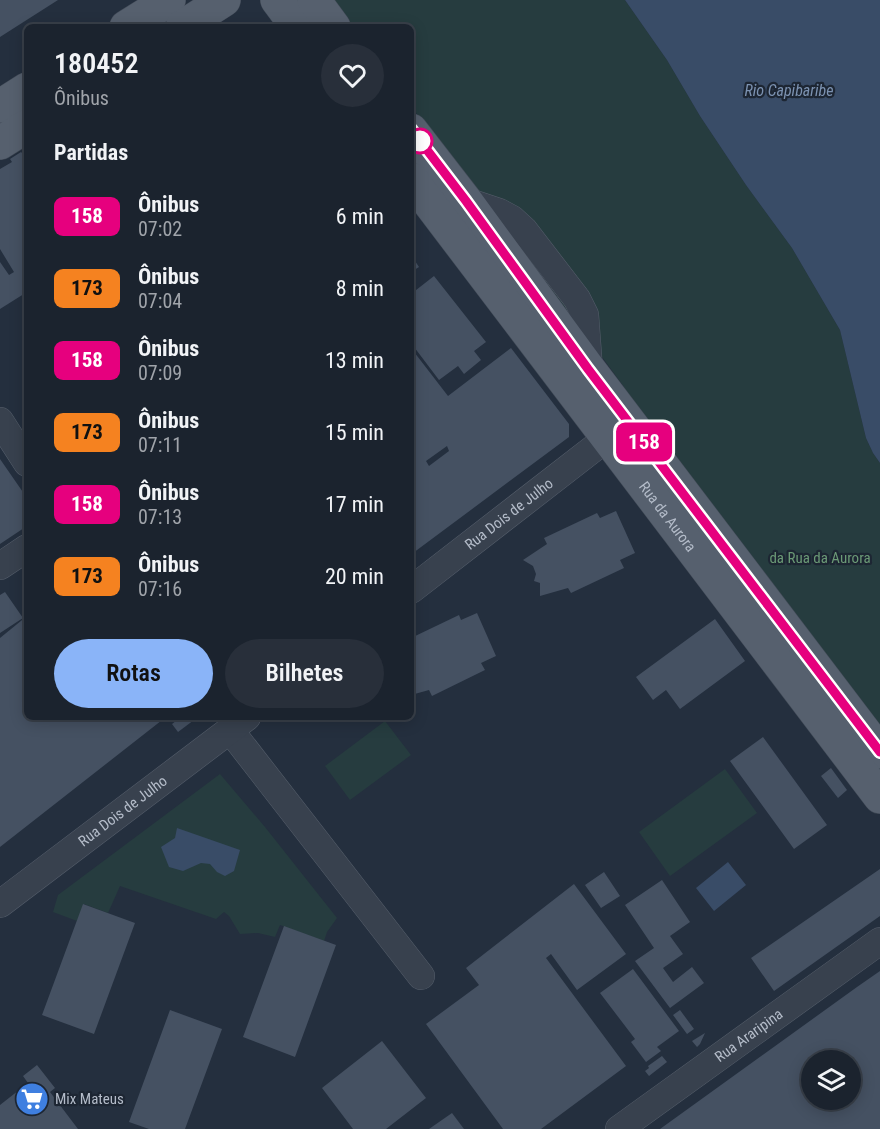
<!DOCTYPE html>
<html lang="pt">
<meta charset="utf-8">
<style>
:root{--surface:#1b232e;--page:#282f3a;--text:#f1f3f6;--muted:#a0a4aa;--line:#39404a;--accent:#8ab4f8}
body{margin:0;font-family:"Roboto Condensed",sans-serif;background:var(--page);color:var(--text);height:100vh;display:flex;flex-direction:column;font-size:22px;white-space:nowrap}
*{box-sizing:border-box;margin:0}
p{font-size:20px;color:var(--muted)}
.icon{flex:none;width:33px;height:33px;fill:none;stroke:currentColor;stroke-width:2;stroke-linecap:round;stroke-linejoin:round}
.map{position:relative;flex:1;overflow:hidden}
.details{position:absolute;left:24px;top:24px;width:390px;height:696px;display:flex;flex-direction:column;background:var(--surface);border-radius:9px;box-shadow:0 3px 15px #0003,0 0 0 2px var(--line)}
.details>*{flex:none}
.badge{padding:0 12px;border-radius:9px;font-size:21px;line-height:39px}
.tools{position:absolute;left:801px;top:1050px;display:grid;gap:12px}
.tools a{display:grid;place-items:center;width:60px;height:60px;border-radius:50%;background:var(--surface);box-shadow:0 3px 15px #0003,0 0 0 2px var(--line);font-size:30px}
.map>.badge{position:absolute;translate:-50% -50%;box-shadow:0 0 0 3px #fff}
h2{padding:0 30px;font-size:22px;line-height:54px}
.round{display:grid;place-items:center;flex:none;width:63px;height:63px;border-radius:32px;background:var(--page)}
.summary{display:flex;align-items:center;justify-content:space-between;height:102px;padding:0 30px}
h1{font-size:28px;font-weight:600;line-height:45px}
.primary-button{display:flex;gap:12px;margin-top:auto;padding:12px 30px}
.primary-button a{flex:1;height:69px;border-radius:36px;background:var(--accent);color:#111;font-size:24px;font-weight:600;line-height:69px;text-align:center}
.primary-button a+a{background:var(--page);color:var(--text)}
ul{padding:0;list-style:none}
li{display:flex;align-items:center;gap:18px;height:72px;padding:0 30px}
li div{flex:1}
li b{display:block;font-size:22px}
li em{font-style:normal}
li .badge{min-width:66px;font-weight:700;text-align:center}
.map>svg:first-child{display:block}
.green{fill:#263c3f}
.water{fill:#394c67}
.building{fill:#455162;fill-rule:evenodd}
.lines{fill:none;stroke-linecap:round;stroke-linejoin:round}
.minor-casing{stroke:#565f6c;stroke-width:28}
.major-casing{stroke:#414a57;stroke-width:34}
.minor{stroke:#38414e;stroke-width:27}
.major{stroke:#56606e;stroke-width:33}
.line-casing{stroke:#fff;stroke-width:14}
.line{stroke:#e6007e;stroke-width:9}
.stop-dot{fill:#fff;stroke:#e6007e;stroke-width:3}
.labels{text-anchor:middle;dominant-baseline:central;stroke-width:4.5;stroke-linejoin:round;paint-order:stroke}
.street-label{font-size:15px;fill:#b4bcc9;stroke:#1d2633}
.park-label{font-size:15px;fill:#6b9a76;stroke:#1d2633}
.poi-label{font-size:15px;fill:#b4bcc9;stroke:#1d2633;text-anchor:start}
.water-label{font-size:16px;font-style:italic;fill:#7c92b1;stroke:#1d2633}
</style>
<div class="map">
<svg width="880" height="1129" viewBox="0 0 880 1129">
<rect width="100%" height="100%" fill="#242f3e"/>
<!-- green -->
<path class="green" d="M330,0H625L667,60L700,116L746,185L792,248L840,330L866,438L873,453L880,463V725L626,392L624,387L600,354L584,336L411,106V27H351Z
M385,721L411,755L350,800L325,766Z
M725,769L757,813L670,876L639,832Z
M220,774L265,827L337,918L327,932L324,941L280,925L275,937L258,933L240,934L229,916L224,912L216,919L120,886L108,913L84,904L77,921L53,912L58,895Z"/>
<!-- water -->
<path class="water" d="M625,0H880V463L873,453L866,438L840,330L792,248L746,185L700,116L667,60Z
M177,828L240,850L234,871L225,876L217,872L210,864L201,863L183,871L169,867L161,847L175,838Z
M728,862L746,885L714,911L696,888Z"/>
<!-- building -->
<path class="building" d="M0,0H58L0,37Z
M21,152L24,155L27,153V292L0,309V262L9,275L14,272L0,249V169L12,162L10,159Z
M411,255L419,267L411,272Z
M434,276L486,342L474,351L481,360L464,374L458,366L439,380L411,343V294Z
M411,348L448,396L511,348L569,424V437L413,553L411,551ZM447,446L449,451L429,466L426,461Z
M0,459L27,498V526L0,544Z
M616,511L635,553L620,560L624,568L571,593L568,588L540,596V583L534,581L536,574L533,566L523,560L547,544L544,538L597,513L600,518Z
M5,592L23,618L0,633V595Z
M477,613L496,656L481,663L485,670L432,696L429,690L411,695V638L459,615L461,620Z
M27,616V717H166L0,847V638Z
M715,619L745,661L680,709L666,690L653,700L636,677Z
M181,717H198L178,732L172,724Z
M763,737L827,825L794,849L730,761Z
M831,768L847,790L838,798L821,776Z
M880,869V916L774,991L751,958Z
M604,872L620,896L601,908L585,885Z
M662,880L690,922L670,936L683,954L663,968L673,982L692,967L704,983L670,1008L635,961L654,948L625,905Z
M574,884L626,954L577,990L551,954L546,958L626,1066L541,1129H503L426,1024L479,985L466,968Z
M83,904L135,923L94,1034L42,1015Z
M284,926L336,945L295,1057L243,1037Z
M633,969L679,1031L657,1047L661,1051L646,1062L631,1042L635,1039L600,993Z
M880,971V1129H660L857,987ZM812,1060H850V1100H812Z
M170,1010L222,1029L185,1129H149L129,1122Z
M680,1010L694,1029L687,1034L673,1015Z
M705,1033L700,1044L697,1047L692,1041Z
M382,1041L426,1098L386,1129H353L322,1088Z
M662,1056L667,1062L649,1076L645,1071L649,1068L648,1066Z
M37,1065L55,1088L50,1092L78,1129H0V1105L28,1083L23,1076Z
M452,1113L464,1129H429Z"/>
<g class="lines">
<defs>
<g id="minor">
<path d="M466,201L499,212L512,219L524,230L577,299L585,315L589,369"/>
<path d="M0,421L27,463"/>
<path d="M0,566L27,548"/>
<path id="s1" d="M411,590L607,438"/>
<path d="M230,730L421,976"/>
<path id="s2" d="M0,904L247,717"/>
<path id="s3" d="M619,1129L880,941"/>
</g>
<g id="major">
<path d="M277,0L297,27"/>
<path d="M314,0L334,27"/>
<path d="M126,27L169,0"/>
<path d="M182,27L224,0"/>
<path d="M0,106L27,89"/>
<path d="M411,130L466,201L589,369L880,752"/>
<path d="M0,143L27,126"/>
<path id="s4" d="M411,179L880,797"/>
</g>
</defs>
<!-- minor casing -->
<use href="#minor" class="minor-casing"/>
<!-- major casing -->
<use href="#major" class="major-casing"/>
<!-- minor -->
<use href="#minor" class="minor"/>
<!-- major -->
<use href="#major" class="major"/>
</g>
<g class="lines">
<defs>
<path id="line" d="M411,129L466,201L588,369L880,752"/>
</defs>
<!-- line casing -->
<use href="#line" class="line-casing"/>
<!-- line -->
<use href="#line" class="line"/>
</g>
<!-- icons -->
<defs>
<symbol id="supermarket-disc" viewBox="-11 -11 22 22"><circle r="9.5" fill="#3f7fe0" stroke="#1d2633"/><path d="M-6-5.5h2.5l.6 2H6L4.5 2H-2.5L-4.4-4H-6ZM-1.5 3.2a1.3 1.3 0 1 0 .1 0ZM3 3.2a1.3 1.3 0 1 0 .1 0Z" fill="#fff"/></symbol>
</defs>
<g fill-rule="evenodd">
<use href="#supermarket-disc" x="13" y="1080" width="38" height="38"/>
</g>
<!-- markers -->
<circle class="stop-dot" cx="420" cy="141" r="12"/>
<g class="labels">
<!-- street labels -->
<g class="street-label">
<text stroke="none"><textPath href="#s1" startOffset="124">Rua Dois de Julho</textPath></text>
<text stroke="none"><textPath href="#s4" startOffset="424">Rua da Aurora</textPath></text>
<text stroke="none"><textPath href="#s2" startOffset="154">Rua Dois de Julho</textPath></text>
<text stroke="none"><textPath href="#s3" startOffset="160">Rua Araripina</textPath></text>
</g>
<!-- park labels -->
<g class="park-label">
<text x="820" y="558">da Rua da Aurora</text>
</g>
<!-- poi labels -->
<g class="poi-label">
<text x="55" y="1099">Mix Mateus</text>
</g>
<!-- water labels -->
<g class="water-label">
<text x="789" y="90">Rio Capibaribe</text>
</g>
</g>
</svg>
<div class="tools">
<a><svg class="icon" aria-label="layers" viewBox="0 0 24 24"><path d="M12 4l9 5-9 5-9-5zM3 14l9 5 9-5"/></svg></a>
</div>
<b class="badge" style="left:644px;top:442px;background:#e6007e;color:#fff">158</b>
<section class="details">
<div class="summary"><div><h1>180452</h1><p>Ônibus</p></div><a class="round"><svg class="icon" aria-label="heart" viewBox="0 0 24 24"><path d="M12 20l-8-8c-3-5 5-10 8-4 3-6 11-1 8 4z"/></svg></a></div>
<h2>Partidas</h2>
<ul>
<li><span class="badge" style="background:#e6007e;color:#fff">158</span><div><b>Ônibus</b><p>07:02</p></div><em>6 min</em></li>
<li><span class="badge" style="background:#f58220;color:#111">173</span><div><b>Ônibus</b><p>07:04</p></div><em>8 min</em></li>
<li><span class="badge" style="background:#e6007e;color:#fff">158</span><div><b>Ônibus</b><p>07:09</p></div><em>13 min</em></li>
<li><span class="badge" style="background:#f58220;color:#111">173</span><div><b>Ônibus</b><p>07:11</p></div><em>15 min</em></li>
<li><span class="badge" style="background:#e6007e;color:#fff">158</span><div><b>Ônibus</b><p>07:13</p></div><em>17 min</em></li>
<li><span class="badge" style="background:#f58220;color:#111">173</span><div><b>Ônibus</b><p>07:16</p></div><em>20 min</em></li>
</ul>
<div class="primary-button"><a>Rotas</a><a>Bilhetes</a></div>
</section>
</div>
